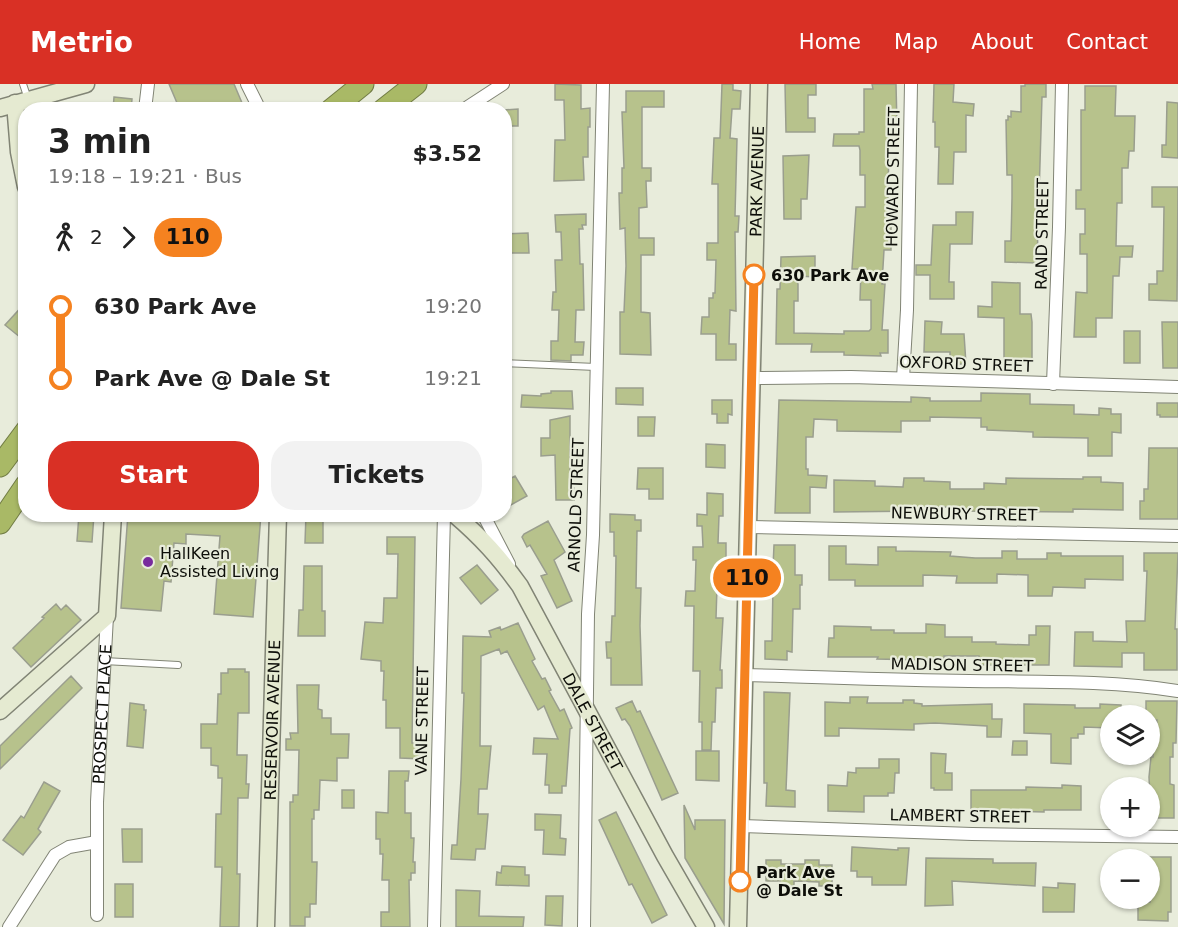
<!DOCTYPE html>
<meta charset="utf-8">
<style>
:root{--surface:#fff;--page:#f2f2f2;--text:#222;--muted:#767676;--accent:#d93025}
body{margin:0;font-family:"DejaVu Sans",sans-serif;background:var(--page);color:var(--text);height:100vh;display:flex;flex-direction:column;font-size:22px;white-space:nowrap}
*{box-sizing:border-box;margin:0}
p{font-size:20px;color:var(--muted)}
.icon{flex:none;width:33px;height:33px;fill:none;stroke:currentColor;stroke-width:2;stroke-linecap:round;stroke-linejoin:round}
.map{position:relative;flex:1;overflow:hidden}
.panel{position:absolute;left:18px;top:18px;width:494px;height:420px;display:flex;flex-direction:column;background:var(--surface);border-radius:24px;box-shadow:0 2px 4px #0004}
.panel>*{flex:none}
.badge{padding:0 12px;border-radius:20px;font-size:21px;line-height:39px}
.controls{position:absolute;left:1100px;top:621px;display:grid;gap:12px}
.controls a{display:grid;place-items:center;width:60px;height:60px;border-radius:50%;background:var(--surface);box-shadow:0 2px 4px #0004;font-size:30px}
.map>.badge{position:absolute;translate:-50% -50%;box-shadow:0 0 0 3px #fff}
.legs{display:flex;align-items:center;gap:9px;height:66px;padding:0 30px;font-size:20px}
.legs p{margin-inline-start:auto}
.head{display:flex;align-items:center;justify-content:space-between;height:102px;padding:0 30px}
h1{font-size:33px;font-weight:700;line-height:45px}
.primary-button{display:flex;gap:12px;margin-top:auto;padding:12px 30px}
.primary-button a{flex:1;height:69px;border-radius:24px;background:var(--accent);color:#fff;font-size:24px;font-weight:700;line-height:69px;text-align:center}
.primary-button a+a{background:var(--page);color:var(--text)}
ul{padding:0 30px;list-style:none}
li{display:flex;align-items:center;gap:21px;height:72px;font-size:22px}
li i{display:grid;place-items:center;width:9px;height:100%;margin:0 8px;background:currentColor}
li i::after{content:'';width:15px;height:15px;margin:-8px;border:4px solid;border-radius:50%;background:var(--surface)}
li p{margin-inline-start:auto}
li:first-child i{background:linear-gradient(#0000 50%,currentColor 0)}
li:last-child i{background:linear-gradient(currentColor 50%,#0000 0)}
header{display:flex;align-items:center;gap:36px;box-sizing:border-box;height:84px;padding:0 30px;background:var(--accent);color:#fff}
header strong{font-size:28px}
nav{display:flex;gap:33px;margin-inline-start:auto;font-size:21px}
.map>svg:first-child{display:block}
.building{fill:#b7c28c;stroke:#9a9e8e;stroke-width:1.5}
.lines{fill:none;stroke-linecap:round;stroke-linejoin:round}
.lane-casing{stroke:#818475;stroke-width:8}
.street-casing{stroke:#818475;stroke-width:14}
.secondary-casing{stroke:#818475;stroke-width:19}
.highway-casing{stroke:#727d45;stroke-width:23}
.lane{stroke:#fff;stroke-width:6}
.street{stroke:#fff;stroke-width:12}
.secondary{stroke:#e5ead1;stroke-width:16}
.highway{stroke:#a9b966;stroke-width:21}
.line-1-casing{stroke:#fff;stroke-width:14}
.line-1{stroke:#f58220;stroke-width:9}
.stop-1-dot{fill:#fff;stroke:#f58220;stroke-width:3}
.poi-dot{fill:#782b9d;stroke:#e8ecdb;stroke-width:2}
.labels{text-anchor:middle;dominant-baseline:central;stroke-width:4.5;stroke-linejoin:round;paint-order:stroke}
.street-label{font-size:16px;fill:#0d0e09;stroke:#e8ecdb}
.stop-label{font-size:16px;font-weight:bold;fill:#0d0e09;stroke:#e8ecdb;text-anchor:start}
.poi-label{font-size:16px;fill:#0d0e09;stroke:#e8ecdb;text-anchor:start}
</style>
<header>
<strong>Metrio</strong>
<nav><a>Home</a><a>Map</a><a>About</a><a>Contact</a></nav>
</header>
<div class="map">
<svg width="1178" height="843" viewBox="0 0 1178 843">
<rect width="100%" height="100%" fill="#e8ecdb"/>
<!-- building -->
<path class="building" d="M169,0H234L245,26H180Z
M555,0L581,1V25L590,24V43H588V73H583L584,96L554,97L555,56H565L564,16H555Z
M722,0H733V6L741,7L740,25H732L730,54L737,55L735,132H739L738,148H735L736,227L730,226L729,260H736V276H716V250H701L702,233H709V214H713V209H715L716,176H707V159H718V100H712L714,54H720Z
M785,0H816V11H808V34H815V48H786Z
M872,0H896L897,42H889L888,130H891V166H884L882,200H885L882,246H888V269H880L881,272L844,271V268H811L812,260H776L777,205H780L781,173L815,172V193L798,192V217H794V249L844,250V247H869L871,245V216H860L861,185H852L856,123H865V91H860V66L859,62H833L834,50H859V48H864V5H873Z
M934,0H954L953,18L974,20L973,32L966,31V68H954L953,100H938L939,63H935V38H933Z
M1025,0H1046V13H1042L1037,179L1005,178V157H1011L1012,114V91H1007L1006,36H1008V32L1011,33V27L1021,28V2H1025Z
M1085,2H1116L1115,32H1135L1134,67H1129L1128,84H1122V119H1117L1116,162H1133L1132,173H1120L1119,192H1113L1112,234H1096V253H1074L1076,208L1087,209V170H1080V150H1085V125H1076V106H1081V26H1085Z
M626,7H664V23H642V84H651V97H646L647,123L639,124V154H654V171H641V228L650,229L651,271L620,270V228H624L626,182L625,144L620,145L619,109H622V84H624L622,28H626Z
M114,13L132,15L131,26H113Z
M1167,18L1178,19V74L1162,73V61H1166Z
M518,25V42H504V26Z
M809,71L807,115H801V135H784L783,72Z
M1152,103H1178L1177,217L1149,216V200H1157V187H1163L1164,123H1152Z
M956,128H973L972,160H950L949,198H954V215H930V191H916V181H931L933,141H956Z
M586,130V141H582L583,145H579L580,180H583L584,226H576L575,258H584L583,271H571V277L551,276V257H558L559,226H552L553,208H556L555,176H562L561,148H556L555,131Z
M528,149L529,169H504V150Z
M992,198L1020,199V230H1031L1032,238V278H1004V234L978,233V222L992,223Z
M26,218V258L5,241Z
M925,237L942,238L941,250H964L966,280H950V268H924Z
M1162,238H1178V284H1163Z
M1124,247H1140V279H1124Z
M616,304H643V321L616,320Z
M551,307H572L573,325L521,323L522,311L541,312V310L551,309Z
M981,309L1030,310V320L1074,321V330L1099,331V324L1111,325V330H1121V349L1112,348V372H1088V354L1033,353V348L987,346V343H981V334L930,333V337H901V348L837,347V336L814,335L813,353H806V385H808V391L827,392L826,404L810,403V429H775L779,316L911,318V313L930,314V317H981Z
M712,316H732V331L728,330V339H717V330H712Z
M1157,319H1178V333H1160V331H1157Z
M570,332V386H573L574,416H556L555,371L541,372V354H550V336Z
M638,333H655L654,352H638Z
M706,360L725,361V384L706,383Z
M1149,364H1178V435H1140V417H1144V405H1148Z
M638,384H663V415H649V405H637Z
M515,392L527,412L509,422L504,414V398Z
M1083,393H1101V398L1123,399V426L1073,425V428L958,427V423H924V427L834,428V396L875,397V402L903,403L904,394H924V397L950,398V405H984V399L1006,400V394L1083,395Z
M707,409L723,410V432H719L718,459H726V503H717L716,534H723L720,586H722V604H716L715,638H712L711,666H702V638H699L700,587H693L694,522H685L686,507H695L696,476H693V463H703L702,442H697V430L707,431Z
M79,430H94L92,458L77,457Z
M128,430H261L253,533L214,530L220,452L186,450V460L174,459L171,498L164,497L161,527L121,524Z
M306,430H323V459H305Z
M610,430L635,431V436H641V447H637L636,504H641L640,542L642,601H611V574H607L606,558H611L612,532H615L616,472H614V448H610Z
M548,437L565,468L554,476L572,517L557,524L541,492L547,490L530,461L527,463L522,453L524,450Z
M387,453H415L412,659H422V675L400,674V644H386V616H383L384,587H381V577L361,575L365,538L383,539L384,514H397L398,470H387Z
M774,461H795V491H802V501H800V525H793L792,568L787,567V576L765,575V557H772L773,501H771V483H773Z
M829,462H846V480L878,481V463H896V467L951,468L950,472L975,474H1002V467H1017V475H1047V469H1061V472H1123V496L1085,495V504L1053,503L1052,512H1028V491L997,490V499H956L957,492L923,491V502H855V496H829Z
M1144,469H1178L1175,545H1177V586H1144V569H1122V583L1074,582L1075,548H1093V557L1127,558L1126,537H1145L1147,487H1144Z
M477,481L498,506L481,520L460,494Z
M304,482H322V527H325V552H298L299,526H303Z
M56,520L61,526L66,521L81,536L31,583L13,564L44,534L42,533Z
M518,539L535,575L532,577L542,595L545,594L551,606L549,607L560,627L564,625L572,644L570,645L566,702H562V709H549V701H545L547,670H533L534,654L558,655L544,622L538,626L507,567L501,570L499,565L481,572L480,662H491L487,705H479L478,730H488L485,765H476L475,776L451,775L452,761H457L461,695L464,609H462L463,552L491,553L489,547L500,543L501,546Z
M926,540L945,541V553H972V558H996V560L1029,561V551H1036V542H1050L1049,581H979V572H944V575L919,576L877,575L878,573H828L829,554H834V542L871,543V546H894V549H926Z
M228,585H245V588H249V629H238L237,671H247L246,700H249L248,714H238L237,790H240L239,843H220L222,783H215L216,730H221L222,694H218V682L211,681V664H201V640H217L218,610H221V589H228Z
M71,592L82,604L0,685V662Z
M297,601H319L318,625L322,626V634H331V650H349L348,674H337V697L320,696L319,726H314V735H312V778H317L316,820H310V833H305V842H290V718H293V711H298L299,666H286V655H291L290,649H298Z
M764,608L790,609L786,706L795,707V723L766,722L767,699H764Z
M850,613H868L867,619H903V616H914V619L922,620V622L992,620V635H1002L1001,653H987V642L935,639L914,640V646L839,644V652H825V618L850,619Z
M632,617L637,628L640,627L678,709L662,716L630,642L625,635L622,636L616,624Z
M1146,617H1177L1176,659H1173V673H1170V700L1174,701V734H1151L1149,693L1151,673H1153V659H1156L1157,636H1149V632H1146Z
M130,619L144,621V626H146L143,664L127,662Z
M1024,620L1075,621V624H1100V620L1121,621V632H1110V644L1084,643V650H1078V654H1071V680L1051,679V650L1024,649Z
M1013,657H1027V671H1012Z
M696,667H719V697L696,696Z
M931,669L946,670L945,689H952V706H934V704H931Z
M879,675H899V689H895L894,709H888V712H864V728L828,727V701L847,702L848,688L856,689V684H879Z
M389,687H409L408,697H405V729H411V754H414L413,778H415V789H411V796H409L410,843H381V828H389V796H382L383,770H380V755H376V728L388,729Z
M44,698L60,707L38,745L41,748L23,771L3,756L21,732L24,734Z
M1062,701L1081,702V726H1044V728L971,726V706H1026V703L1062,704Z
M342,706H354V724H342Z
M684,721L695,746V736H725L724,840L685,774Z
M616,728L667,831L652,839L632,800L629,801L599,736Z
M535,730L561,731L560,754L566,755L565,771L543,770L544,746H535Z
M122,745H142V778H123Z
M852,763L898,766V764H909L906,801H872V793H857V787H851Z
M1150,773H1171V828H1168V837L1138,836V818H1150Z
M926,774L993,775V779H1036L1035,802L952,797L953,821L925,822Z
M766,776H781V780H805V776H819V781H832V802H819V798L794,797V802H780V797H766Z
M502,782L525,783V791H529V802L496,801L497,788L501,789Z
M1058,799L1075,800L1074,828H1043V803L1058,804Z
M115,800H133V833H115Z
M456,806L480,807L479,832L524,833L523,843H456Z
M546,812H563L562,842L545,841Z"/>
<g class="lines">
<defs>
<path id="lane" d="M23,0L28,15
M504,279L596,283
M104,577L178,581"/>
<g id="street">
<path d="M247,0L257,20"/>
<path d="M145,26L148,0"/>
<path d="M463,26L503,0"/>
<path d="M752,294L851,293L1178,303"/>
<path d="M903,294L907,226L911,0"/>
<path d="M1053,300L1059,143L1062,0"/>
<path d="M483,430L509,480"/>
<path d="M749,443L1178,452"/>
<path d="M745,591C820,593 894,596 969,597C1038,598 1110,596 1178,607"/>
<path d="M742,742L972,750L1178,753"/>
<path id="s1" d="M97,831V718L107,532"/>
<path d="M9,843L55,771L69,763L97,758"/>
<path d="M434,843L444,430"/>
<path d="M584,843L588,530L593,451L603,0"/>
</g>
<g id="secondary">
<path d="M15,19L19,68L26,103"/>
<path d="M0,24L86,0"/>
<path id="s2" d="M454,430C482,454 499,473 520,502L665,772L706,843"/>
<path d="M0,627L107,532L113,430"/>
<path id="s3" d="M266,843L278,430"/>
<path id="s4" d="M738,843L759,0"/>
</g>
<path id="highway" d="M331,26L363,0
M383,26L416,0
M0,382L26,347
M0,439L26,401"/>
</defs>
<!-- lane casing -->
<use href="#lane" class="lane-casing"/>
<!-- street casing -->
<use href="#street" class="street-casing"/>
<!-- secondary casing -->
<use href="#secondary" class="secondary-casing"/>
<!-- highway casing -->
<use href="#highway" class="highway-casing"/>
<!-- lane -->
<use href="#lane" class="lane"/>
<!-- street -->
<use href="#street" class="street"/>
<!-- secondary -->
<use href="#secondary" class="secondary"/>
<!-- highway -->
<use href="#highway" class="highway"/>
</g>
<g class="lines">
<defs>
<path id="line-1" d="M740,797L754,191"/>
</defs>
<!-- line-1 casing -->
<use href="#line-1" class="line-1-casing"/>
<!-- line-1 -->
<use href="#line-1" class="line-1"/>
</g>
<!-- markers -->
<g class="stop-1-dot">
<circle cx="754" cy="191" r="10"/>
<circle cx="740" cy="797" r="10"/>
</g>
<circle class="poi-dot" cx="148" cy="478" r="6"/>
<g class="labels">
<!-- street labels -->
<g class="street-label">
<text transform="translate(893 93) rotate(-89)">HOWARD STREET</text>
<text stroke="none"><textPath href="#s4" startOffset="746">PARK AVENUE</textPath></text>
<text transform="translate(1042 150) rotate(-89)">RAND STREET</text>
<text transform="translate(966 280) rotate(2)">OXFORD STREET</text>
<text transform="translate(576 421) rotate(-88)">ARNOLD STREET</text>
<text transform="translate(964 430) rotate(1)">NEWBURY STREET</text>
<text transform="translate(962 581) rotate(1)">MADISON STREET</text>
<text stroke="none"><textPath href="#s1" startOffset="201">PROSPECT PLACE</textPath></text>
<text stroke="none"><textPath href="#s3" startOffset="207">RESERVOIR AVENUE</textPath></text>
<text transform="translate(422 637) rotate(-89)">VANE STREET</text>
<text stroke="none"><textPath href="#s2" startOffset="252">DALE STREET</textPath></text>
<text transform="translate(960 732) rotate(1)">LAMBERT STREET</text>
</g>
<!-- stop labels -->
<g class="stop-label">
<text x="771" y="191">630 Park Ave</text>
<text x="756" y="788">Park Ave<tspan x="756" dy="18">@ Dale St</tspan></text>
</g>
<!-- poi labels -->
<g class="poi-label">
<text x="160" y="469">HallKeen<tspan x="160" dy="18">Assisted Living</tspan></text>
</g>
</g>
</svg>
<div class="controls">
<a><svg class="icon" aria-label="layers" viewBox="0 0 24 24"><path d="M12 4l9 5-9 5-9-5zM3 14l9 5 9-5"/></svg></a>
<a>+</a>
<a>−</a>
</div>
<b class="badge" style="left:747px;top:494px;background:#f58220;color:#111">110</b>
<section class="panel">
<div class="head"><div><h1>3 min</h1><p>19:18 – 19:21 · Bus</p></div><b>$3.52</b></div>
<div class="legs"><svg class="icon" aria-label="walk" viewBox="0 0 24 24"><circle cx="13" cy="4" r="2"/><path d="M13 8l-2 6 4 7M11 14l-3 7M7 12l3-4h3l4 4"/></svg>2<svg class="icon" aria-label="forward" viewBox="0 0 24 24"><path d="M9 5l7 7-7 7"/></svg><b class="badge" style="background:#f58220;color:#111">110</b></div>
<ul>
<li><i style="color:#f58220"></i><b>630 Park Ave</b><p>19:20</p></li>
<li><i style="color:#f58220"></i><b>Park Ave @ Dale St</b><p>19:21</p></li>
</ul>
<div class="primary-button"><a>Start</a><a>Tickets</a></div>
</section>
</div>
